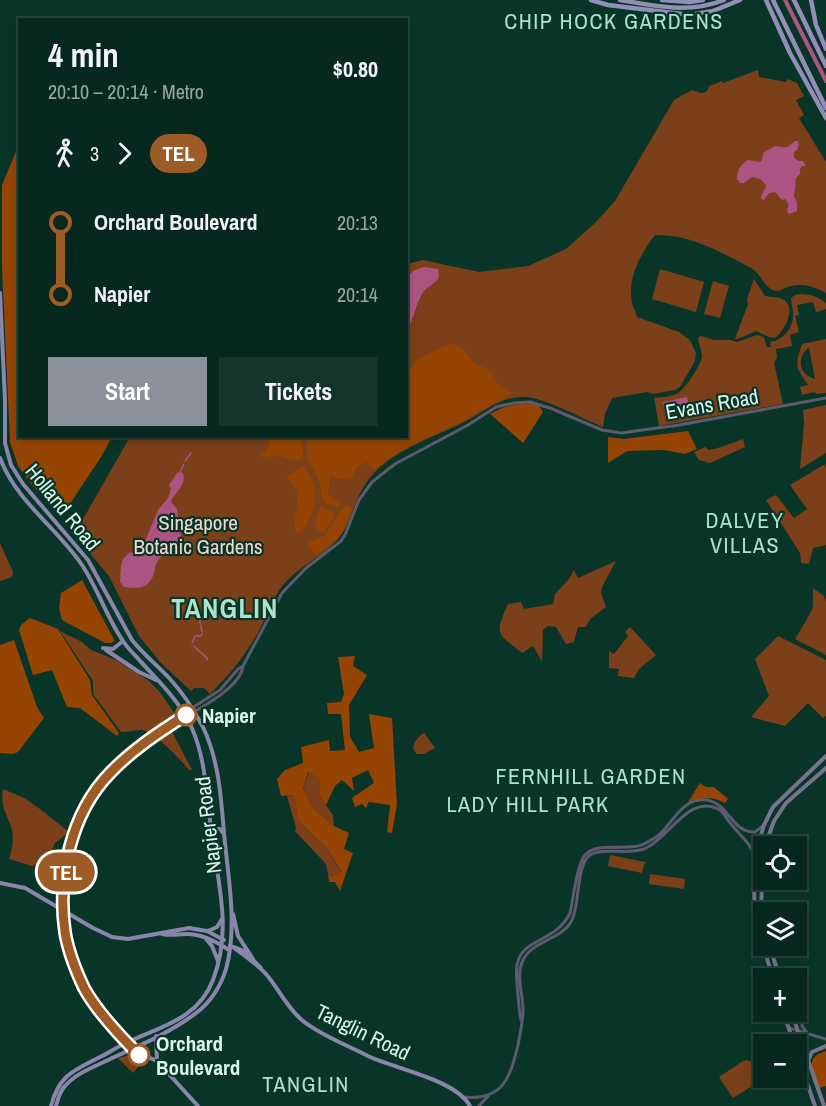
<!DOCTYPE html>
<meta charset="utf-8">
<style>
:root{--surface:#07281e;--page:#15342b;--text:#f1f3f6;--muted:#98a6a4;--line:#28443c;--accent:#8c9099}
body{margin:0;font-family:"Archivo Narrow",sans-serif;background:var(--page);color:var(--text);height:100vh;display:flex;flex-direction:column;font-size:22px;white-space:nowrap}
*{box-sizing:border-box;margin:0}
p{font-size:20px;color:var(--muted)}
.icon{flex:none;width:33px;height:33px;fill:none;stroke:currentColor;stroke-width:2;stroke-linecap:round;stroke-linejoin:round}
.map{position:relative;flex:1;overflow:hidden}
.side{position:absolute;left:18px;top:18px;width:390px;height:420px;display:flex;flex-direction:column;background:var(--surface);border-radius:0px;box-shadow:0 3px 9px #0003,0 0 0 2px var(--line)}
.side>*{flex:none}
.badge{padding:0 12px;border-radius:20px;font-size:21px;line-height:39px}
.controls{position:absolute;left:753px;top:836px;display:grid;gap:12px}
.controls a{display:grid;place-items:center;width:54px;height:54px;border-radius:0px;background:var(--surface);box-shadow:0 3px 9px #0003,0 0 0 2px var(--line);font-size:30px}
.map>.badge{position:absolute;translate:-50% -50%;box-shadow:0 0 0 3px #fff}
.legs{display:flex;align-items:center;gap:9px;height:66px;padding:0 30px;font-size:20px}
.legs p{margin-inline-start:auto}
.overview{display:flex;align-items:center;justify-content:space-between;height:102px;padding:0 30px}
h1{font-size:33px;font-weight:700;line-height:45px}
.primary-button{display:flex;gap:12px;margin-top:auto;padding:12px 30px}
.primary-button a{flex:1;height:69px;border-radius:0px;background:var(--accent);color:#fff;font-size:24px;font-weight:700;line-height:69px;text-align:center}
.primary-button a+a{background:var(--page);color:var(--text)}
ul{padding:0 30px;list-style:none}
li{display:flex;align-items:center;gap:21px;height:72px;font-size:22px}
li i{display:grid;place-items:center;width:9px;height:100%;margin:0 8px;background:currentColor}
li i::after{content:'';width:15px;height:15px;margin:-8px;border:4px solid;border-radius:50%;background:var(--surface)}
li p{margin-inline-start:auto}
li:first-child i{background:linear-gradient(#0000 50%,currentColor 0)}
li:last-child i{background:linear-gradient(currentColor 50%,#0000 0)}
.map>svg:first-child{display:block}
.green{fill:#7b3f1a;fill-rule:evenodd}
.forest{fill:#954403}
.water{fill:#ad5582}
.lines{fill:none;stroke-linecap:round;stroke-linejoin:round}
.stream{stroke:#ad5582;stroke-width:1.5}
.canal{stroke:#ad5582;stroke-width:4}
.tertiary{stroke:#5c5a6c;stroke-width:3}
.secondary{stroke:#76738f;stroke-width:4}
.primary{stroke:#8a86ab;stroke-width:4}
.trunk{stroke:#938eb7;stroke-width:4.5}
.line-1-casing{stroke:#fff;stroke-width:14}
.line-1{stroke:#9d5b25;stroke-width:9}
.stop-1-dot{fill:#fff;stroke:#9d5b25;stroke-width:3}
.labels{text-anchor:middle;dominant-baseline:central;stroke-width:4.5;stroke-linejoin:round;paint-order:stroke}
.street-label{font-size:21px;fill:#daf6eb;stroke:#093528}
.park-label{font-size:21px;fill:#f0d9cc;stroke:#093528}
.stop-label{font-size:21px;font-weight:bold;fill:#daf6eb;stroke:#093528;text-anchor:start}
.neighbourhood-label{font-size:22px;letter-spacing:1.5px;fill:#abe3ce;stroke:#093528}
.district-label{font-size:27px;font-weight:bold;letter-spacing:1.5px;fill:#abe3ce;stroke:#093528}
</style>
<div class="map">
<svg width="826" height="1106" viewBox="0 0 826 1106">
<rect width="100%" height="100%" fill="#093528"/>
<!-- green -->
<path class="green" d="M758,70L759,77L786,82L788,79L797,83L804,96L796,100L804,115L799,118L826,162V293C815,287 804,283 791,286C785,287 779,293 773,290C765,287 761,276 754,270C748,266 740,262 734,259C709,246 684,234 655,235C640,255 627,278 632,303C633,307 636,312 637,317L679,332L690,340L696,353L695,361L680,387L675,390L653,394L647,392L612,398L605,414L603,427C583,419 545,398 526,397C500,396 486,411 464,422C429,440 384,452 363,488C353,504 351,524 339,538C321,559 293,568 278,592C271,604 266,617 260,629C247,653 230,675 210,694L204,688H194L191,691L161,663L139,636L109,576L77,538L79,526L130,437L406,436L407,264L423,260L479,272L528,266L566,249L595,223L615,201L674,100L692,90C700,93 707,96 709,86L722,81L723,83Z
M660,269L704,282L696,312L652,299Z
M754,279L765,296C770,297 780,297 784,300C797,309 784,331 775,338L769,337L756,331L738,339H735L748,304L747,299Z
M713,281L729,286L720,318L704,314Z
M801,294C811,294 818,297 826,303V309L816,312L813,302L797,305L799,315L795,316L799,332L790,335L792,346L776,349L777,358L774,363L783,404L659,426L654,398C662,397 671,397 678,393C685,389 701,365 702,356C702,350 698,344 698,337L701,336L714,340H730L737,342L757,335L764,337L767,347H771L770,342C784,340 794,327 793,313C793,308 791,303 791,298L795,295Z
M826,339V393L816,394L815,392L802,395L800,387L808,385C795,367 795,365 802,344ZM808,348H809L815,379C799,374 796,359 808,348Z
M826,405V453L800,469L804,424L803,410Z
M743,439L745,447L710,463L699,460L694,452L705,447L709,450C721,448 731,443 743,439Z
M825,464L826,469V545L813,548L809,564L801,563L800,553L766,500L776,495L794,518L807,509L790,485Z
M0,543L13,572L12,577L0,581Z
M616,561L602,587L601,593L606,607L590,619L586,627H578L574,642L566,644L556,627L548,626L543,630L542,662L533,646L522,653C497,633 494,635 508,604L521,602L524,609L553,604L555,594L569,579L574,570L578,578Z
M813,588L824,596L826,601V655L795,639L810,614L813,606Z
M630,627L656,655L639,669L634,678L618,676L619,669L609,668V651L614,654L628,636L625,632Z
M60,631L82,642L91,650L116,660L149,681L159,691L175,714L166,720L192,770H189C181,760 153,730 141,730C134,730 128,732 121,732L93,694V681Z
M778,636L826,660V716L823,718L808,703L785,726L751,717L769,696L755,659Z
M424,733L435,748L424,754H417L413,749C414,741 418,737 424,733Z
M309,772L320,779V797L333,815L334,826L314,809L303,789Z
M3,789L24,798L40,809L69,832L54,844L47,872L38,864L32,866L9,859C12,849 14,841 12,830C7,813 0,809 3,789Z
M294,795L299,822L326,847L341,872L333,877L328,874L326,864L295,831L296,828L287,796Z
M610,855L645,862L642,873L608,866Z
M650,874L685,879L684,889L649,884Z
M131,1055L138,1057L143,1061L133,1073L118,1058Z
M747,1060C758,1063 763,1073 757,1083L733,1098L719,1077L743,1061Z"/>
<!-- forest -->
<path class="forest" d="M19,144L20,436L112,437L101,457L62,516L32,485L18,466L10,442L2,268V185Z
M450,344L459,345L475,364L486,368L494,376L498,384L511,393L510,396C491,403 477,414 460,422C428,438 401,447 374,470L368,462L355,468L353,478L347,480L330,476L328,494L341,504L338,507L326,503L322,497L319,480L308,460L306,437L406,436L407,372L419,359L434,351Z
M531,403L539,406L543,412L523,443L490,414C504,406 515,404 531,403Z
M688,431L697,449L685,454L664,450L627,451L608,463V437L624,439Z
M270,437H302L303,458L297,461L279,456L263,457L262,455C266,449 271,444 270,437Z
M304,466C307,472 313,480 314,487C318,504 310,524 297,534C291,519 299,509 297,494C296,488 290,482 287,477Z
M321,505L323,508L332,511L335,515L323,533L317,529L315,523Z
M345,505L352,508C344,533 338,540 316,555L307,544L325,535Z
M82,580L115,641L111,643H105L62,620L59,608L61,593Z
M30,618L58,629L90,680L92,695L119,733L117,736L80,708L67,707L52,670L33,675L19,630L21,625Z
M14,640L37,707L44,718L18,752L13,754L0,753V645Z
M355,656L353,666L367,675L349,705L350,737L359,752L374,748L369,714L392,718L397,804L392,833L387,832L390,805L369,802L366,808L362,804L355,807L352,798L374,783L368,770L352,778L354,791L342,780L335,786L326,805L320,797V779L308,772L303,789L314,809L334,826L349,833L344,849L353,853L340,891L335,882H329L328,874L333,877L341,871L326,847L299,822L294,795L281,796L277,779L285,770L303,763L301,747L329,740L330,751L345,750L341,714H328L327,703L341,702L344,694L338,657Z
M700,783L706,787H714L728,799L725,803C712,796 701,798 688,802Z
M826,1051V1086L819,1088C813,1071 803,1058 826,1051Z"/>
<!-- water -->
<path class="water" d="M795,141H798L799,144L797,150L794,152V158L799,161H803L806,166H802L800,169V174L796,178L794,197L797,202V211L789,214L787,211C789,206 789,203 785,199L782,200L775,192L769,193L764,200L761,199C761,193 766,190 766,185L760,179L752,177L744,183H740L737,179C737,170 740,165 748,160L760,162L762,160L763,153L775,146C787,147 785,150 795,141Z
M424,267L438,269L439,277C435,285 426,286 422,294C415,306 414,319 407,330V277L413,271Z
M687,397L689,408L665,412L663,402Z
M180,472L183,473C187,487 174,492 171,502L177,509L181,537C174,547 163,552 157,562C155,566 155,572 153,576C147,589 137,589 124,587L120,582L121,565L123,559L128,554L134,551L146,539L158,510L168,498L171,489L169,485L177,473Z"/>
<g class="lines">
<!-- stream -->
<path class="stream" d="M185,461L191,453
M179,474L184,464
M207,601L209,598
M206,603L210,610L209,612
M206,616L208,613
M204,618H205
M200,623V620L203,618
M201,625V626
M201,627L202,632
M196,636H200
M201,636L202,634
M192,643L195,636
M194,646L207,658V660"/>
<!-- canal -->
<path class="canal" d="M785,0L826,81"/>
<!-- tertiary -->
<path class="tertiary" d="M182,708L189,712H194C209,703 241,685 243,666L282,593L306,568L341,541L345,535L359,500L372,482L395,464L468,425L496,407L514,403L530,402L550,408L602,430L621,433L679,425L826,398
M189,719L192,708L220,690L238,669L243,666
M800,1015L802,1026L808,1034
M521,1020C519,1012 519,1004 518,996C517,977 511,957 531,945C547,936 562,930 570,913C573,900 577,864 585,855C598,840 628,853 646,843C651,840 657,837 661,833C675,819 684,797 707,800C729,804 732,833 755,832L763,826
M789,1028L826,1039
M463,1097C503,1101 510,1078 518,1045C520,1035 522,1024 523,1014C524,996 515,976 523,960C533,940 562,940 572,920C580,904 576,865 590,855C602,847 628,855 644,849C669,839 689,792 720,810C725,814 727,820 731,824C740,835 751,844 755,857
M479,1106L488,1096"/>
<!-- secondary -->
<path class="secondary" d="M765,846L774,821L786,803L826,768
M764,858L761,904L764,925
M769,945L780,978
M773,978L755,920L754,884L757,849L764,825L773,807L826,756
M783,1011L794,1044
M791,1011L824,1106
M796,1051L815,1106
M808,1061L812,1052L826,1046"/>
<!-- primary -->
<path class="primary" d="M0,293L5,401V443L11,465L23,484L88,560L132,640C143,654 157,665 170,679C183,693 194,710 203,727C219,761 221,797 224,833C228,878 238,925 226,969C221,986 210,1003 196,1013C173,1031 139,1046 112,1058C97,1066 77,1072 65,1086C60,1091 58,1098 56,1106
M0,458C16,501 57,528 82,565C98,589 107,618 123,641C128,649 135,655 141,662C159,681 180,702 191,726C206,759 206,793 211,828C217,881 233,928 213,980C198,1019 162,1026 128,1042C118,1046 109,1053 100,1057C73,1071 59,1075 51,1106
M103,648L113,649L123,641
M106,650L139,672L156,680
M212,834L217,829H220L224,834
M0,883L25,888L93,928L112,937L128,939L189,928L207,931L224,940
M233,914L238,936L253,959
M208,931L217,927L222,919
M162,934C170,936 178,934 187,934C201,934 217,942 229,950
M206,939L212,946L218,961
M230,945C242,954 256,963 266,974C279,989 287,1008 303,1021C322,1036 347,1045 368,1056C395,1069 455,1079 470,1106
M234,947L244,951L261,968
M156,1036L157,1061
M131,1050L157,1061L198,1106"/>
<!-- trunk -->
<path class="trunk" d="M591,0L608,5L690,15L713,11L740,0
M620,0C656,6 689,14 724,0
M662,0L690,2L703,0
M766,0L790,53L826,118
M773,0L826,108
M794,0L826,66
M811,0L816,25L826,49"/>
</g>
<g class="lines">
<defs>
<path id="line-1" d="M139,1055C120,1036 97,1012 84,988C76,971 68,951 65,932C57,877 71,813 110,773C132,750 159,732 186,715"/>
</defs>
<!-- line-1 casing -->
<use href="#line-1" class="line-1-casing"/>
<!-- line-1 -->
<use href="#line-1" class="line-1"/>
</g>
<!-- markers -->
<g class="stop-1-dot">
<circle cx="186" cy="715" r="10"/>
<circle cx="139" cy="1055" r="10"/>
</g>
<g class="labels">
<!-- street labels -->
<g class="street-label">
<text transform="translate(712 404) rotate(-10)">Evans Road</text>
<text transform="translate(63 507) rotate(51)">Holland Road</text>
<text transform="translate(208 825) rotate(-97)">Napier Road</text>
<text transform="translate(363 1032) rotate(26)">Tanglin Road</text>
</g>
<!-- park labels -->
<g class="park-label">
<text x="198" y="522">Singapore<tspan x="198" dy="24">Botanic Gardens</tspan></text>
</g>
<!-- stop labels -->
<g class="stop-label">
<text x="202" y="715">Napier</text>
<text x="156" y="1043">Orchard<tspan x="156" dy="24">Boulevard</tspan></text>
</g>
<!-- neighbourhood labels -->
<g class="neighbourhood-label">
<text x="614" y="21">CHIP HOCK GARDENS</text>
<text x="745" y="520">DALVEY<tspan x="745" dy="25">VILLAS</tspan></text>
<text x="591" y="776">FERNHILL GARDEN</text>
<text x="528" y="804">LADY HILL PARK</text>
<text x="306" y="1084">TANGLIN</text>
</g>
<!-- district labels -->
<g class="district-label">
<text x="225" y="608">TANGLIN</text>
</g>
</g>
</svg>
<div class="controls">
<a><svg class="icon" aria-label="locate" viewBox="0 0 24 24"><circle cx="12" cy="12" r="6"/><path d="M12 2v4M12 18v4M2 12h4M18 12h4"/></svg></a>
<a><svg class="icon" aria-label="layers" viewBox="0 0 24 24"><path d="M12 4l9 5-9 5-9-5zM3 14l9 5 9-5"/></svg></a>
<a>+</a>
<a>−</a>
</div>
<b class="badge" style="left:66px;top:872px;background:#9d5b25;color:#fff">TEL</b>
<section class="side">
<div class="overview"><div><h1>4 min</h1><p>20:10 – 20:14 · Metro</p></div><b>$0.80</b></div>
<div class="legs"><svg class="icon" aria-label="walk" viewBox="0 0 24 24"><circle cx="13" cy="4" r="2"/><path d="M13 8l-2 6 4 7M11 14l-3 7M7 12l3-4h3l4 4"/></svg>3<svg class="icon" aria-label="forward" viewBox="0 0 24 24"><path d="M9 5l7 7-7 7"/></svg><b class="badge" style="background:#9d5b25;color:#fff">TEL</b></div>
<ul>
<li><i style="color:#9d5b25"></i><b>Orchard Boulevard</b><p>20:13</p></li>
<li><i style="color:#9d5b25"></i><b>Napier</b><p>20:14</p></li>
</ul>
<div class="primary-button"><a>Start</a><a>Tickets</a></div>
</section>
</div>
